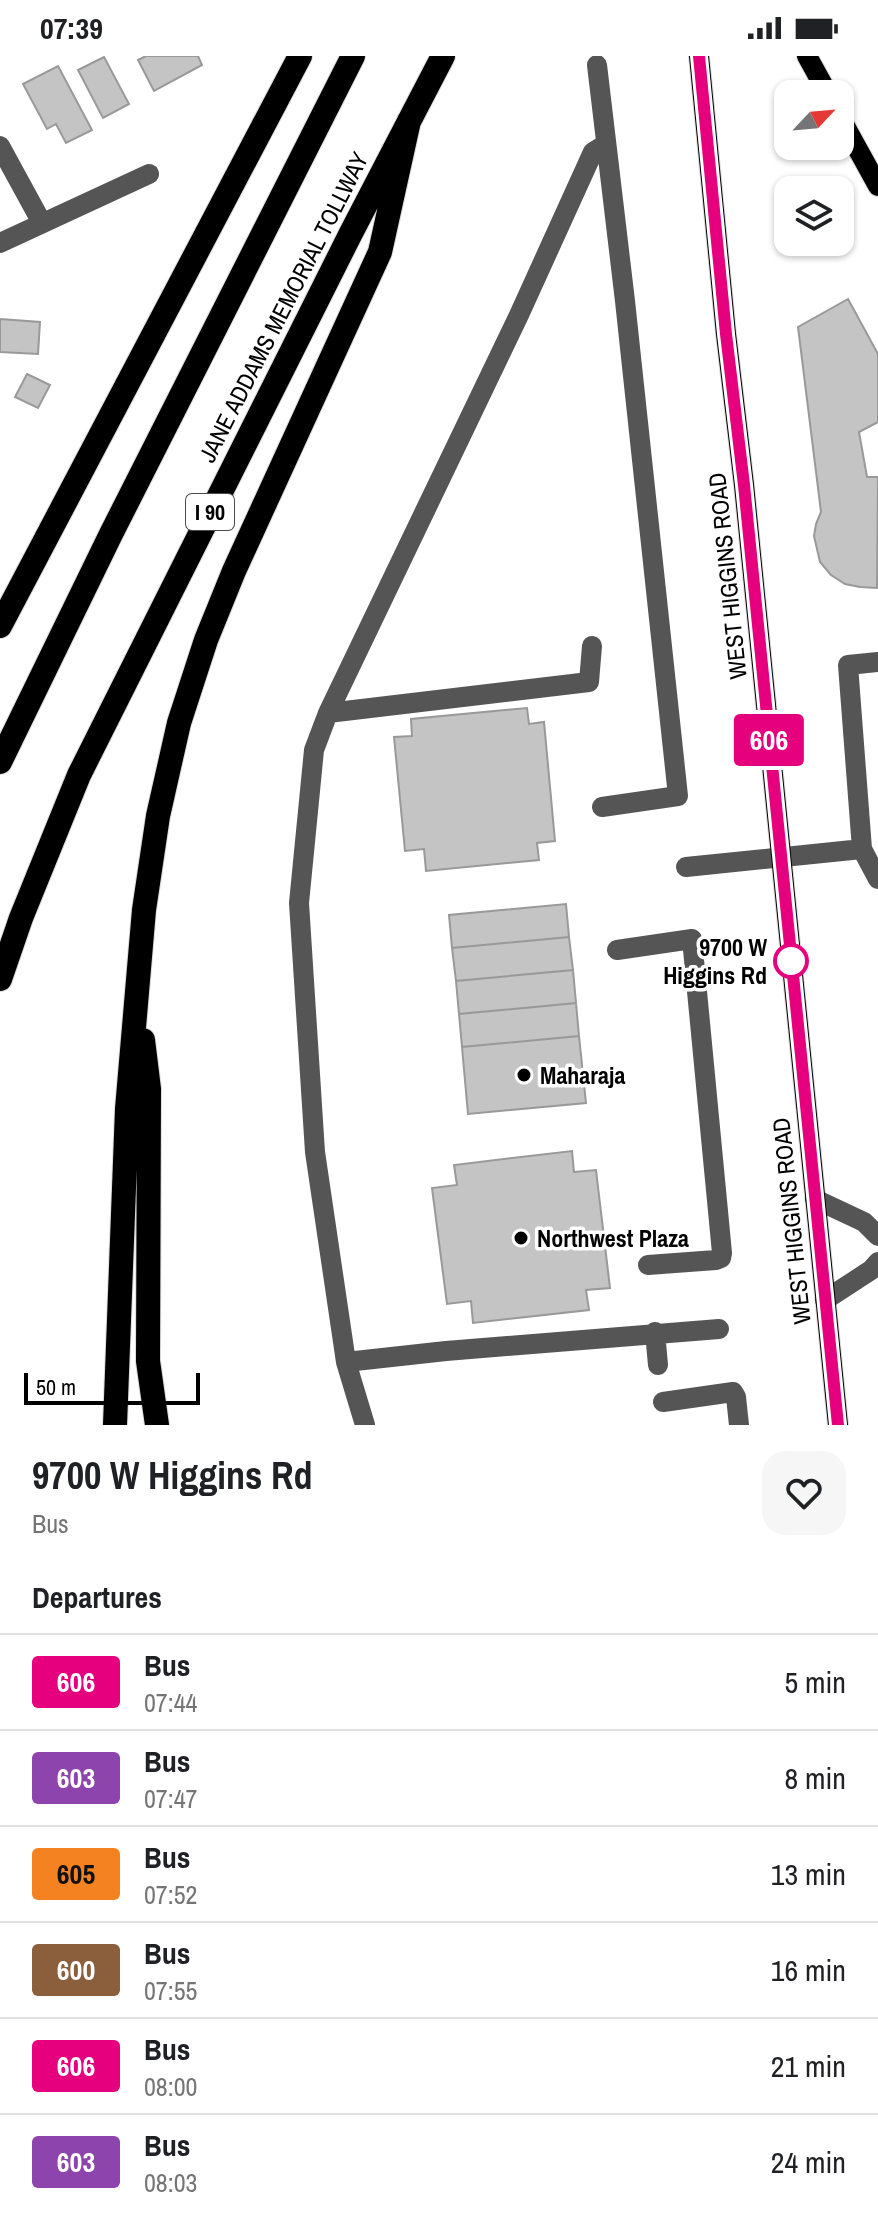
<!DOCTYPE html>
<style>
:root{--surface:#fff;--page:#f6f6f6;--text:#202124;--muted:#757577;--line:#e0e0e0}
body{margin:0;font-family:"Archivo Narrow",sans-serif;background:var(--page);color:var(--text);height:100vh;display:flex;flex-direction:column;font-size:30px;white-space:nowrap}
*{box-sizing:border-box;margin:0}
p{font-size:26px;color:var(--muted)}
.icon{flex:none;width:44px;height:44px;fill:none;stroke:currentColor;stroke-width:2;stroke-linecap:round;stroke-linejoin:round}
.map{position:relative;height:1369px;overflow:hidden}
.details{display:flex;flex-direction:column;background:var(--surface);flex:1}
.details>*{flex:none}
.badge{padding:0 16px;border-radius:6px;font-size:28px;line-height:52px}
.needle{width:52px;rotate:64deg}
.fabs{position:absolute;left:774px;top:24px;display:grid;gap:16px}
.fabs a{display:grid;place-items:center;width:80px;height:80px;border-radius:16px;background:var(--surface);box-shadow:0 2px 6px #0004;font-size:40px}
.scale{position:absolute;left:24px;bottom:20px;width:176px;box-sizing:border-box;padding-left:8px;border:4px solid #000;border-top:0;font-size:22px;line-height:28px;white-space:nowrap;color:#000;-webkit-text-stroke:6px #fff;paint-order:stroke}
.map>.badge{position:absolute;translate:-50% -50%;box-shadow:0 0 0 4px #fff}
h2{padding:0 32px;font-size:30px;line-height:72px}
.round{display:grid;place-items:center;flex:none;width:84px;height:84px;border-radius:24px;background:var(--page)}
.headline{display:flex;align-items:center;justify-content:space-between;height:136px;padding:0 32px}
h1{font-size:38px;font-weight:700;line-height:60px}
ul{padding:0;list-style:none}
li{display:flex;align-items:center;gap:24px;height:96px;padding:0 32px;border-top:2px solid var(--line)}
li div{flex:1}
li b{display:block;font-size:30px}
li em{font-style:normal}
li .badge{min-width:88px;font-weight:700;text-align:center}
.status{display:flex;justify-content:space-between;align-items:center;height:56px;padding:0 40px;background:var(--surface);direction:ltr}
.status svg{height:22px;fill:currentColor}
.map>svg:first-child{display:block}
.building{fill:#c4c4c4;stroke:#999;stroke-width:2}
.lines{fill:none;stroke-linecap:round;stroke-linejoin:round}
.major-casing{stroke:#dbdbdb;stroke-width:22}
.highway-casing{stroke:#dbdbdb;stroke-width:26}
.minor{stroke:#555;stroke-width:20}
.major{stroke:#000;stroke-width:20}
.highway{stroke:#000;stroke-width:24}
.line-casing{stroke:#fff;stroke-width:18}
.line{stroke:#e6007e;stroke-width:12}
.stop-dot{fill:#fff;stroke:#e6007e;stroke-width:4}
.poi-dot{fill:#000;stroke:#fff;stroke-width:3}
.labels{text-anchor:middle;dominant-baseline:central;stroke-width:7;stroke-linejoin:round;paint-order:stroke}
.shield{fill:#fff;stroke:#4c4c4c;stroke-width:2}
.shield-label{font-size:22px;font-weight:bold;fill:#000}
.street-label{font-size:24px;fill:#000;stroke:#fff}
.stop-label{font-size:24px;font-weight:bold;fill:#000;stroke:#fff;text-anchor:end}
.poi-label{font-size:24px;font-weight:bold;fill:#000;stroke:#fff;text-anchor:start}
</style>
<div class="status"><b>07:39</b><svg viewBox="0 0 49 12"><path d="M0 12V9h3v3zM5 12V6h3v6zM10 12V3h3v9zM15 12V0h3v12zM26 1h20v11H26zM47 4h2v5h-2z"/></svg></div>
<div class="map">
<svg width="878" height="1369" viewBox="0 0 878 1369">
<rect width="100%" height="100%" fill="#fff"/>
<!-- building -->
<path class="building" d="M146,0H198L202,9L154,35L138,4Z
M104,1L129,48L103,62L78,14Z
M58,10L92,74L66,87L56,68L47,73L23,28Z
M848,243L878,298V366L859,376L867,421H878L877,532L860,531L845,528L831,519L820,506L814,480L816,468L821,456L798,271Z
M0,263L40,266L38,298L0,296Z
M27,318L50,329L38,352L15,341Z
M527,652L529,668L544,666L555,785L537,787L539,804L426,815L424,793L405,795L394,681L412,680L411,663Z
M566,848L569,881L452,892L449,859Z
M569,881L573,914L456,925L452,892Z
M573,914L576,947L459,958L456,925Z
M576,947L579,980L462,991L459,958Z
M579,980L586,1047L468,1058L462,991Z
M572,1095L574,1116L596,1114L610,1232L586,1234L589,1254L473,1267L471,1245L447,1248L432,1132L457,1129L454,1109Z"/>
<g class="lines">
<defs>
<path id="major" d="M699,0L726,278L744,429L838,1369
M807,0L828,38
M840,61L878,130"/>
<path id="highway" d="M0,570L300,0
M0,706L111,478L353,0
M0,923L21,862L79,719L351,177L443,0
M143,984L149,1033L148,1305L157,1369
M115,1369L127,1053L144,854L158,760L179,667L206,584L234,515L380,196L409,65"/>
</defs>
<!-- major casing -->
<use href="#major" class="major-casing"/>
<!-- highway casing -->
<use href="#highway" class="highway-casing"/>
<!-- minor -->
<path class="minor" d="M597,9L625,245L678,740L602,751
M0,90L42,167
M0,187L149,118
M878,606L848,609L862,793L878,823
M328,657L589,626L592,590
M686,811L862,793
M617,894L692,883L722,1197L721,1202L716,1204L648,1209
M815,1143L864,1166L878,1180
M825,1244L871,1214L878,1206
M655,1276L658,1309
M346,1306L446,1295L719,1273
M663,1346L733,1336L736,1341L739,1369
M365,1369L346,1306L315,1096L299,847L314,694L328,657L519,259L593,96L606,88"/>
<!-- major -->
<use href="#major" class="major"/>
<!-- highway -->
<use href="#highway" class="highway"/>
</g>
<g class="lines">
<defs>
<path id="line" d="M699,0L726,278L744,429L838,1369"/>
</defs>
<!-- line casing -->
<use href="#line" class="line-casing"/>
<!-- line -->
<use href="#line" class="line"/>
</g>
<!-- markers -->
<circle class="stop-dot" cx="791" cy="905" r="16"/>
<g class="poi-dot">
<circle cx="524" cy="1019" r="8"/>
<circle cx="521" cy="1182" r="8"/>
</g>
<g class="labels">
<!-- shield labels -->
<rect class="shield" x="186" y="438" width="48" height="36" rx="6"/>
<g class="shield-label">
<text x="210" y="456">I 90</text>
</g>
<!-- street labels -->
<g class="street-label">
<text transform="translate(283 251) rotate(-63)">JANE ADDAMS MEMORIAL TOLLWAY</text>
<text transform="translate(727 520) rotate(-96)">WEST HIGGINS ROAD</text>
<text transform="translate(791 1165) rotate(-96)">WEST HIGGINS ROAD</text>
</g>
<!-- stop labels -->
<g class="stop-label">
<text x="767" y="891">9700 W<tspan x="767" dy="28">Higgins Rd</tspan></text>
</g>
<!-- poi labels -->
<g class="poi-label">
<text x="540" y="1019">Maharaja</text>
<text x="537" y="1182">Northwest Plaza</text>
</g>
</g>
</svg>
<div class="fabs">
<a><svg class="needle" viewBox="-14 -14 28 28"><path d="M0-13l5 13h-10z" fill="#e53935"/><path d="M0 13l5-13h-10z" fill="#757577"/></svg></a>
<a><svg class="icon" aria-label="layers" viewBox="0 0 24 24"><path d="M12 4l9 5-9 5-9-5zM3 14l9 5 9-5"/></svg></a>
</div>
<div class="scale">50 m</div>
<b class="badge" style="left:769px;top:684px;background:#e6007e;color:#fff">606</b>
</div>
<section class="details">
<div class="headline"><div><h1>9700 W Higgins Rd</h1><p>Bus</p></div><a class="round"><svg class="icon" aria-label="heart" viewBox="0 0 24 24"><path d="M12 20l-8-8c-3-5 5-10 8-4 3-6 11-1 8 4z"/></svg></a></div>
<h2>Departures</h2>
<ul>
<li><span class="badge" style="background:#e6007e;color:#fff">606</span><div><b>Bus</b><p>07:44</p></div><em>5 min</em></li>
<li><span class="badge" style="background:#8e44ad;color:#fff">603</span><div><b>Bus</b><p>07:47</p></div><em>8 min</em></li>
<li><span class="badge" style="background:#f58220;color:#111">605</span><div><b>Bus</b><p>07:52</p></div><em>13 min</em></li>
<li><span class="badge" style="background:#8b5e3c;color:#fff">600</span><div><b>Bus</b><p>07:55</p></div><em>16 min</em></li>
<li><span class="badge" style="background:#e6007e;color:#fff">606</span><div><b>Bus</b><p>08:00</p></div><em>21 min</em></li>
<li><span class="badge" style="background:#8e44ad;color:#fff">603</span><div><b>Bus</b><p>08:03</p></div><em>24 min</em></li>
</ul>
</section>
